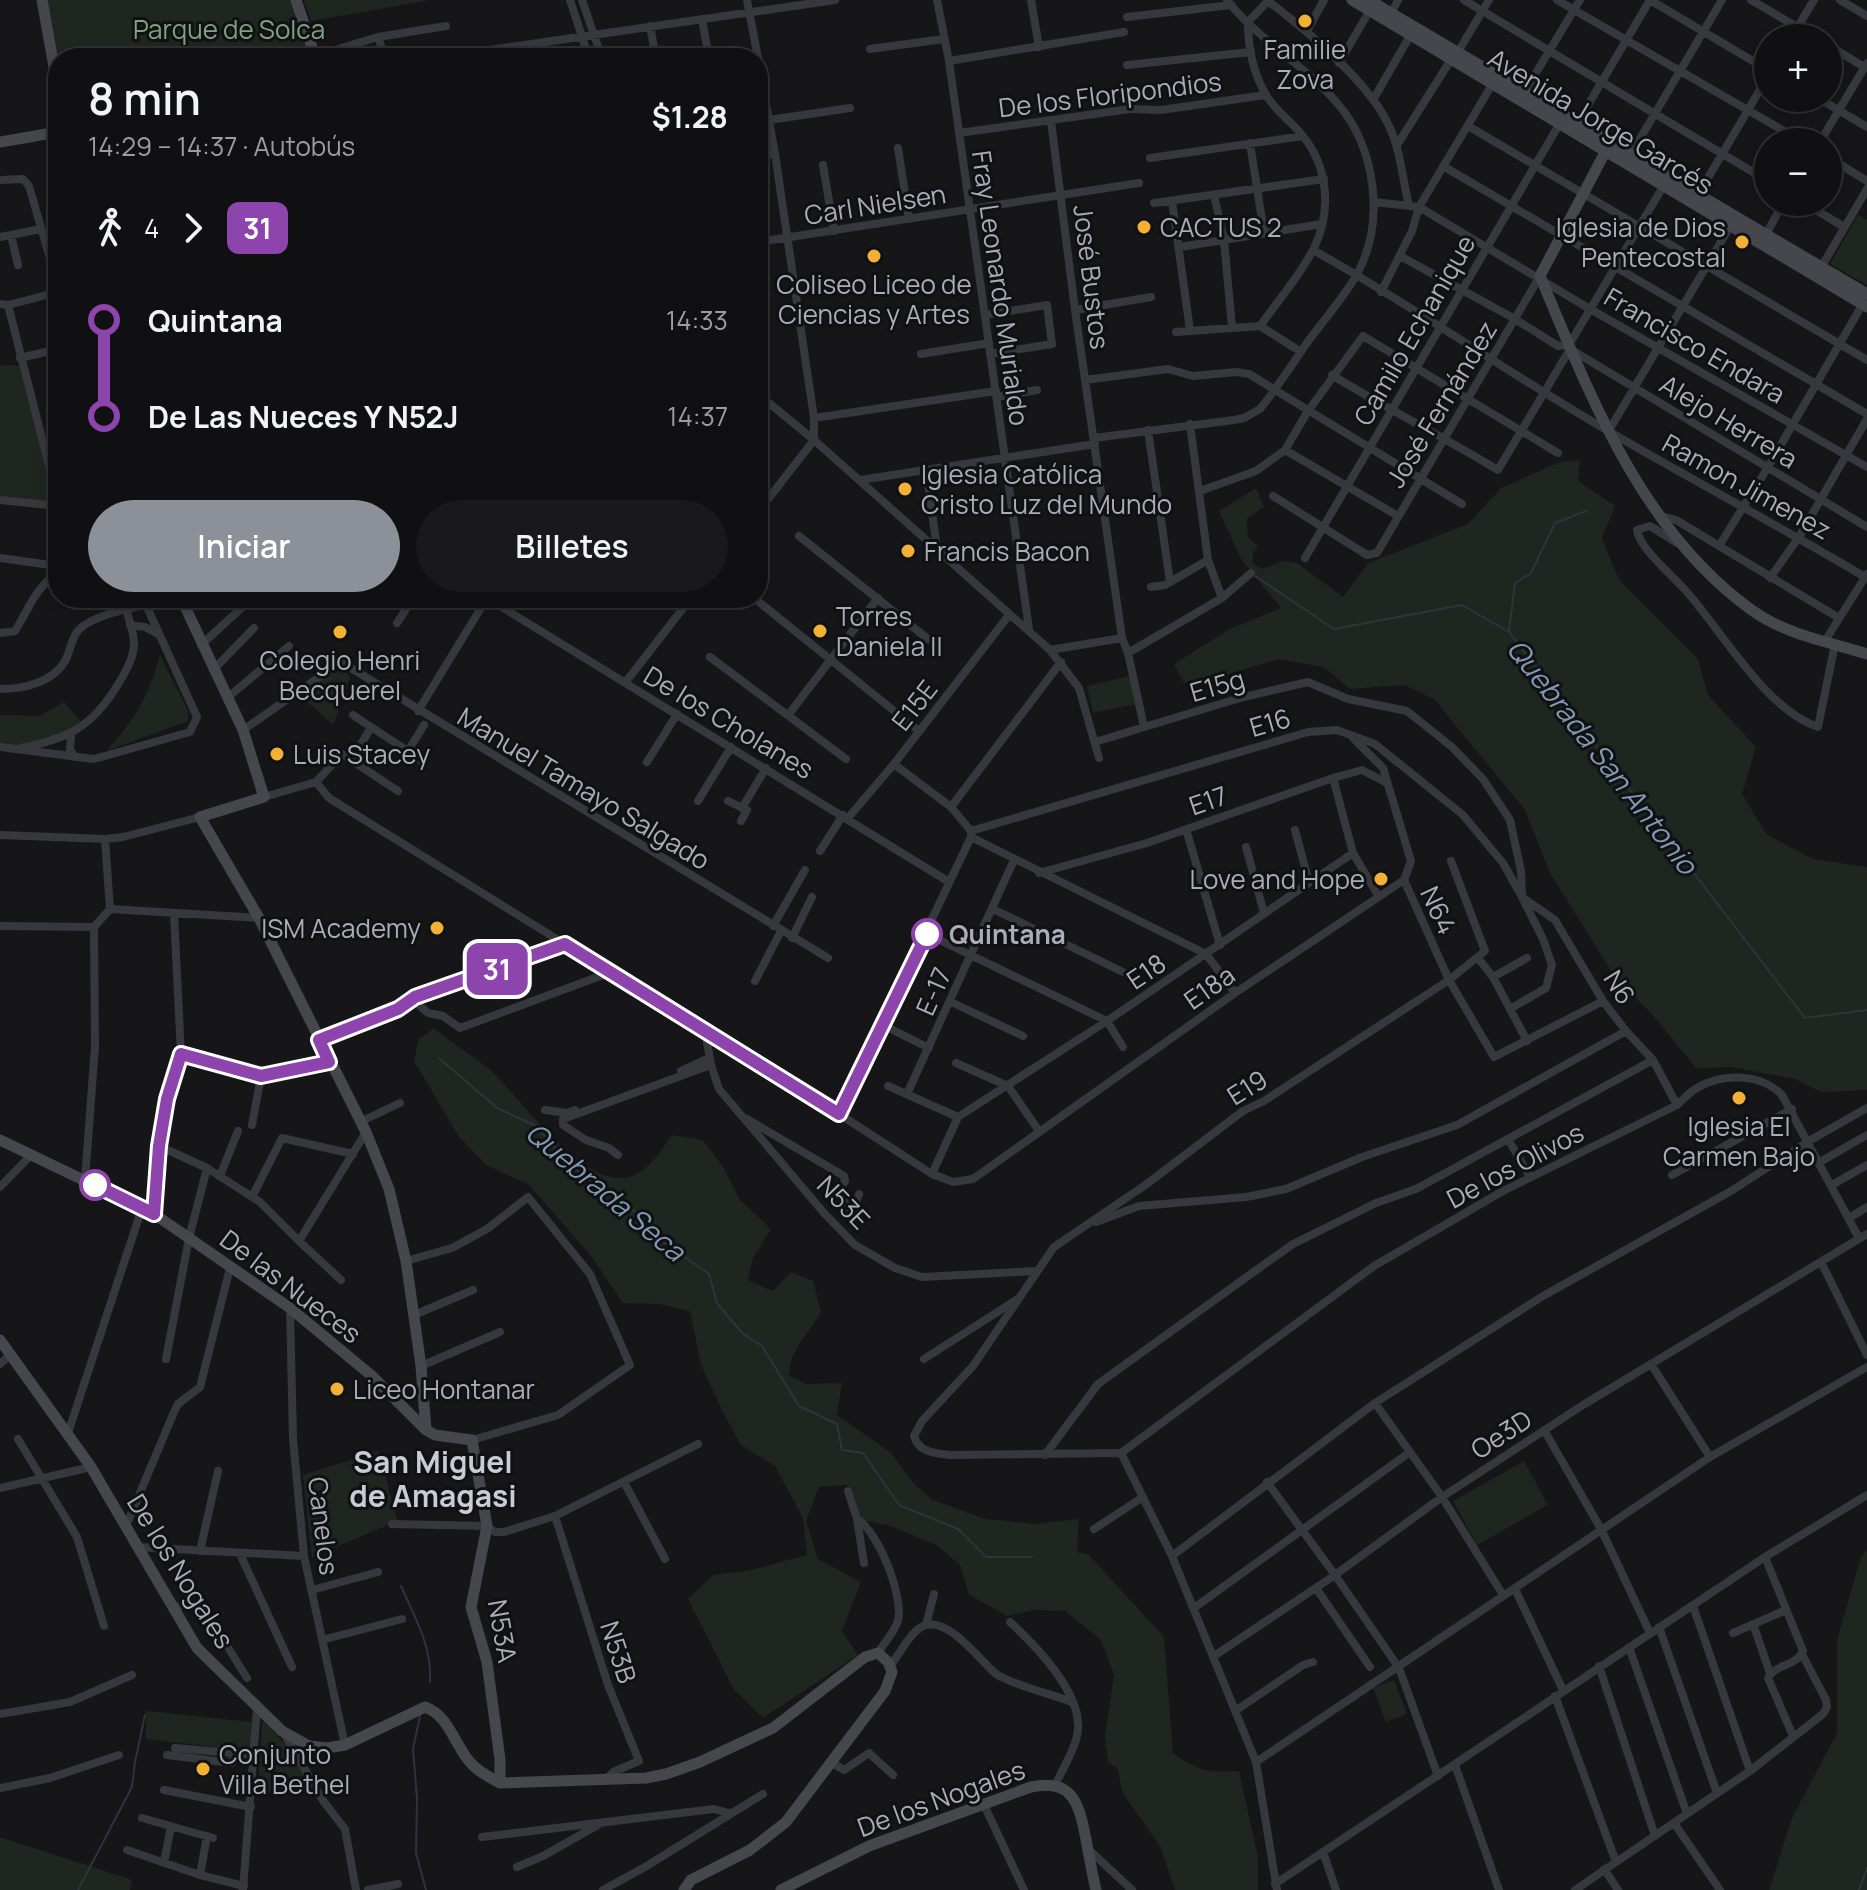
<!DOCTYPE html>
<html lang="es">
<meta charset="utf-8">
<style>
:root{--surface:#101012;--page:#19191b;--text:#f1f3f6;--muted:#9c9d9f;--line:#303032;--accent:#8c9099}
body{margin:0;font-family:Manrope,sans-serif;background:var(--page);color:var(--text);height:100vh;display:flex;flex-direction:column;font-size:30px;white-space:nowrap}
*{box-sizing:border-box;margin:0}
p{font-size:26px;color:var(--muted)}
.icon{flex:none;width:44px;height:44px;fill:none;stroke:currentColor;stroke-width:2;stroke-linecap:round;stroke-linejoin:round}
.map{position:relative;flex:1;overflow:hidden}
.sheet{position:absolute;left:48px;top:48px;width:720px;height:560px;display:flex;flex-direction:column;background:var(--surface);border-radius:32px;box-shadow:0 4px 12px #0003,0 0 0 2px var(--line)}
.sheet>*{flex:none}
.badge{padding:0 16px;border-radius:12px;font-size:28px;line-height:52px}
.tools{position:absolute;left:1754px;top:24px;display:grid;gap:16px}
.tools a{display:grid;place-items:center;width:88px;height:88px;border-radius:50%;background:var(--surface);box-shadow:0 4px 12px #0003,0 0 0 2px var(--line);font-size:40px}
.map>.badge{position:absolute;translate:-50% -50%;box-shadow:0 0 0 4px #fff}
.legs{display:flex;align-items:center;gap:12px;height:88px;padding:0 40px;font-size:26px}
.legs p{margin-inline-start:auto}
.head{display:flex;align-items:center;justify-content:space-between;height:136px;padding:0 40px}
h1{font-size:44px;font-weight:600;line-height:60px}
.primary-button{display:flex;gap:16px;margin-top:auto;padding:16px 40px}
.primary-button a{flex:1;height:92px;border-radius:48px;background:var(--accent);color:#fff;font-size:32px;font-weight:600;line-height:92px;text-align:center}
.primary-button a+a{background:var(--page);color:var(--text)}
ul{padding:0 40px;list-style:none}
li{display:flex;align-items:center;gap:28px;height:96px;font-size:30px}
li i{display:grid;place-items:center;width:12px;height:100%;margin:0 10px;background:currentColor}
li i::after{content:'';width:20px;height:20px;margin:-10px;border:6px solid;border-radius:50%;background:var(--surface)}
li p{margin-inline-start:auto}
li:first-child i{background:linear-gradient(#0000 50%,currentColor 0)}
li:last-child i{background:linear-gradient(currentColor 50%,#0000 0)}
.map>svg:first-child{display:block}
.green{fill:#1e261f}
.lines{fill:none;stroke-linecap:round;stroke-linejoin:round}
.stream{stroke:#2c353c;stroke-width:2}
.street{stroke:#37383d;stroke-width:8}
.secondary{stroke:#45474d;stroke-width:11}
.line-1-casing{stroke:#fff;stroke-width:18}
.line-1{stroke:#8e44ad;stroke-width:12}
.poi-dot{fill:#f2b134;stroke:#111113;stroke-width:3}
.stop-1-dot{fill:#fff;stroke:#8e44ad;stroke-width:4}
.labels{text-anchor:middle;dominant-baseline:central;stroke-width:6;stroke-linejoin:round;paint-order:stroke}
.park-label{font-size:26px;fill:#7fa381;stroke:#111113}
.poi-label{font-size:26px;fill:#a8adb8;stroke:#111113;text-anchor:start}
.street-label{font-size:26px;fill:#a8adb8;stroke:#111113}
.stop-label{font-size:26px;font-weight:bold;fill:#a8adb8;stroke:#111113;text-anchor:start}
.water-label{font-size:28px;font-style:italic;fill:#7f9bb3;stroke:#111113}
.quarter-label{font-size:30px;font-weight:bold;fill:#c9ccd4;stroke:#111113}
</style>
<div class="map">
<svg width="1867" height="1890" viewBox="0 0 1867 1890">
<rect width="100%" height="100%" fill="#161618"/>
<!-- green -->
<path class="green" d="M42,0H296L315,56L308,58H58V132L56,78Z
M304,0H430L311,21Z
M1858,215L1867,220V285L1830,264Z
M0,365L22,366L58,506L0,500Z
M1580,460L1578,481L1615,506L1602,538L1619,580L1698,659L1708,695L1756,747L1742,794L1766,834L1813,859L1867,867V1090L1821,1092L1795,1079L1732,1067L1696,1068L1655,1018L1611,971L1550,873L1525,810L1434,699L1404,685L1350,689L1324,667L1278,659L1223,676L1184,683L1174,664L1230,629L1281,608L1241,559L1219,511L1256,488L1264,507L1247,519L1248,538L1258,546L1253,554V563L1262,569L1282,561L1297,563L1343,597L1368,563L1468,524L1501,488L1560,462Z
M160,655L188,711V721L106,751C134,722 150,693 160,655Z
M341,662L350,678L333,725L297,692Z
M1130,676L1136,704L1093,713L1087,686Z
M64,702L84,725L12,752L0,750V715L39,716Z
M434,1028C451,1043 471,1054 488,1068C519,1095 584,1190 629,1177C650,1170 660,1152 672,1135L703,1140L723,1167L740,1200L771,1229L753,1258L748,1280L773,1291L791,1272L813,1281L821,1312C808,1335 790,1349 789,1376L807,1384L842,1383L837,1415L891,1453L914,1484L933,1500L985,1519L1035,1524L1079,1519L1077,1552L1088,1554L1164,1637L1173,1753C1199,1771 1208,1773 1239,1771L1258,1857V1890H1175L1160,1846L1122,1792L1118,1769L1108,1762L1105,1737L1114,1675L1101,1640L1065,1611L1034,1610L1007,1616L969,1595L960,1565L938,1546L891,1526L866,1521L857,1513L856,1500L848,1485L819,1487L806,1521L818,1559L861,1582L842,1631L858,1655L763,1718L734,1690L688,1599L713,1575L752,1570L807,1555L803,1518L775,1466L741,1445L723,1412L701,1365L690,1311L659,1304L623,1303L591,1256L529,1185L486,1165L459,1137L414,1061L418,1040Z
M379,1451L397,1521L312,1557L303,1475Z
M1524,1461L1548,1505L1477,1545L1453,1501Z
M1867,1550V1890H1769L1792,1818L1837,1733V1640L1861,1557Z
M1394,1680L1407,1714L1386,1722L1373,1688Z
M146,1711L252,1722L251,1751L146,1739Z
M262,1722H265C284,1741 298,1761 311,1785L258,1793Z
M0,1837L132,1880L130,1890H0Z"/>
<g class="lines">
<!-- stream -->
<path class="stream" d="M1255,576L1334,629L1462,605L1509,632L1805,1018L1867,1010
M1509,631L1515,583L1531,573L1555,523L1586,511
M439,1058L497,1108L536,1126L572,1167L640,1215L663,1242L709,1274L717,1303L742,1333L762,1346L799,1406L837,1424L842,1450L863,1453L899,1505L958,1529L986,1557H1032
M401,1586C415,1618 432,1646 430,1682
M420,1716L413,1749L417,1798L416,1853L426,1890
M78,1890L132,1787L135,1762L145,1715
M1859,1890L1867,1868"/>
<!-- street -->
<path class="street" d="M570,0L589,58
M582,0L602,58
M747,0L758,58
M937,0L949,61L1029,629
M1031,0L1039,47
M1464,0L1768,181
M1557,0L1803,142
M1650,0L1768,70
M1751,0L1816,38
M1840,0L1867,16
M1268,1C1306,30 1370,83 1389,126C1401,151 1402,178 1409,205
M1391,13L1398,0
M1127,17L1231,5
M702,19L709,58
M650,26L656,58
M1307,31L1324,0
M378,37L385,58
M1791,38L1814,0
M1828,45L1866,68
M870,49L944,39
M1458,52L1489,0
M316,58L315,56L378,37L446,26
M435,58L835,0
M758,59L775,154L814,418V440
M949,61L1124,32
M1339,63L1370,10
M1127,65L1251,52
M1525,91L1580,0
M1818,98L1867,127
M1373,100L1411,34
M769,120L850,108
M1051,121L1075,310L1122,638L1128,653L1144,727
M1578,122L1650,0
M1468,126L1867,360
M959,133L1130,109L1161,110L1265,95
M1820,142L1867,63
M1250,143L1264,233
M1397,145L1452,58
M898,148L909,219
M1631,154L1722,0
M758,156L775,154
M1828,157L1867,181
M1150,158L1303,136
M823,165L834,231
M1443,166L1867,414
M0,180L23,179L29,186L58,286
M1214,195L1224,240L1232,327
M1698,195L1768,76
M1172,201L1190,330
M1374,202L1419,207L1590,309L1867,467
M1803,202L1844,227
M1154,203L1324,179
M1766,234L1784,202
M11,235L18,265
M0,237L41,229
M758,242L1139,183
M1180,247L1322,224
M1313,250C1414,306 1509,374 1610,432C1694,481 1781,527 1865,577
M1400,256L1515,319L1558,346L1569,345L1664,185
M1819,271L1867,189
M1381,292L1412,231L1419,207L1493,83
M0,304L8,305L58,292
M8,305L58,501
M1075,310L1151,297
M985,315L1047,305L1052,344L990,354
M1260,326L1301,352
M1176,332L1260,326C1277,302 1299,277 1313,250C1332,213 1329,167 1302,135C1291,121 1273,109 1265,93C1253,72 1248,46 1248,22L1269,0
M921,354L989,343
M20,358L58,349
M1332,375C1387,409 1444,437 1498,470L1570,349L1867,527
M1085,380L1168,369L1193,376L1236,372L1249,374L1462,504
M758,394L814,440L1050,650L1079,688L1099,758
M997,397L1037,390
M814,418L996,391
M1190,424L1208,560L1222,598
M1148,430L1170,582
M1608,432L1731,225
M1094,438L1234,420L1244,418L1260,409C1278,387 1293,363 1309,340C1325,319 1343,298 1356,276C1386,223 1376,149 1338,104C1305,65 1258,40 1227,0
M1285,450L1398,516
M926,470L937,548
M860,480L1095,444
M1200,491L1256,471L1285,450L1308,411L1363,336L1558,453
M1273,496L1367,555L1377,553L1540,276
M0,500L58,506
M758,512L814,440
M1660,516L1676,520L1839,618
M799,536L928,639
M1677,543L1650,526L1637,530C1639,548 1673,576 1686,591C1723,632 1765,709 1818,727L1835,644
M1719,546L1768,467L1865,300
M0,558L58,566
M1305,558L1560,123
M1770,578L1799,537L1867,419
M1151,587L1165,585L1208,560
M112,598L117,612
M487,598L949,882
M633,598H634
M754,598L919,731
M397,623L413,598
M130,625L145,627L158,634
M0,633L15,631C30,607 34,590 58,572
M1825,641L1867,574
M201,645L249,601
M1050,650L1122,638
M1128,653L1222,598L1251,573
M710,657L846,759
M213,670L254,628
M625,683L691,598
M0,689C23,689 52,683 65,661C70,652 71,640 77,632C88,617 128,608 146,605L197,717L190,732L94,759L0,747
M227,698L289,646
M418,711L487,598
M789,714L878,598
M353,715L371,727
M243,730L341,662L828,958
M71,733L70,750L75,757
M1353,738L1383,768L1411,861L1404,880L1449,980L1494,1057L1603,1001
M1095,742L1240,698L1308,682L1348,699L1407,711L1452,747L1483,779L1510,820L1521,871L1522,897L1543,939L1552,965L1546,988L1510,1009
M21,748C67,739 92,727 117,686C124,675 133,660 134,646C135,635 129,620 126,609
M408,751L421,761
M352,760L371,727L408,751L424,725
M647,762L677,714
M894,764L951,807L971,831
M1333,778L1353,853L1379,897
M316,782L329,798L839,1114L932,1174L953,1182L973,1179L1235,993L1404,880
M264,797L316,782L342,754L398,791
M698,801L731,747
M728,801L747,810L741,821
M951,807L1061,662
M742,808L766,768
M848,818L894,764L1009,615
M1186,829L1220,945
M1295,830L1309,882
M971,831L1308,732L1337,730L1375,744L1463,815L1503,863L1522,897L1555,920L1603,1001L1626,1031L1653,1060L1677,1105
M0,835L105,839L123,837L200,817
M971,837L1206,954L1235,993
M1246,847L1264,913
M820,851L843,815
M1451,861L1485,951L1449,980L1264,1101L1243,1111L1144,1186L1054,1247L973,1366L922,1421L914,1436C919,1453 935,1453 950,1455L1121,1453L1374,1266L1503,1191L1677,1105C1683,1099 1690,1092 1697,1088C1722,1073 1761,1073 1782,1095L1859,1238
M1039,873L1147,843L1333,778L1362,770L1387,783
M110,909L259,918
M993,909L1123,972
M0,926L94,927
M773,926L805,870
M94,927L110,909L105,839
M925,933L1107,1021L1123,1047
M792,938L812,897
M1478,958L1493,977L1527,1041
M1493,977L1527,958
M755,981L781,931
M412,999L428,1013L443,1016L460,1028L611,972
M951,1002L1023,1036
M883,1025L929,1048
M705,1031L711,1065L719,1089L824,1213L855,1245L895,1268L922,1277L1036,1271
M319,1040L398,1009L415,997L565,944
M181,1054L261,1076L329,1062
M956,1063L1008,1086L1039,1131
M681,1071L709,1058
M888,1086L958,1117
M907,1094L1014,860
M545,1110L568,1113L575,1110
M839,1114L971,837V831
M958,1117L1107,1021L1353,853
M747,1119L844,1176L845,1181L838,1192L849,1208H854L859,1194
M360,1122L400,1103
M252,1125L261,1076
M1508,1139L1530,1177
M159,1146L207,1168L260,1202L299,1241L366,1132
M618,1155L609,1148L586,1140L563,1125V1119L711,1065
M1820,1162L1867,1135
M932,1174L958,1117
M1672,1175L1792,1109
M220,1176L238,1131
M85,1180L95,1046L94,927
M1832,1185L1867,1165
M0,1187L31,1155
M252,1197L282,1138L353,1154
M154,1214L159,1146L167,1099L181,1054L174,914
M1849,1218L1867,1207
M1096,1222L1139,1206L1246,1197L1286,1189L1362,1157L1457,1125L1626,1031
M299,1241L341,1280
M406,1261L452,1248L487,1229L528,1197L590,1274L630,1365L558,1415L472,1440
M1821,1262L1867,1355
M290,1308L293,1439L304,1556L345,1745
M414,1315L473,1290
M166,1359L189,1238L207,1168
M924,1359L1016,1300
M0,1364L11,1354
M1651,1364L1710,1457
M421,1366L500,1332
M1375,1403L1442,1497L1503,1595
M1544,1430L1601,1529L1650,1633
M68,1433L142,1208
M18,1439L77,1537L104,1626
M1121,1453L1172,1556L1256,1762L1277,1890
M1045,1455L1098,1384L1248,1276L1293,1244L1376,1203L1416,1189L1653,1060
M624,1482L665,1559
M1267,1482L1335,1575L1399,1668L1438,1776
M0,1488L91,1467
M848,1491L857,1519L864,1563
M555,1516L608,1685L639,1761L613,1772L606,1779
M857,1519C878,1531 904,1596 898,1621C894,1633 884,1643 878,1653
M392,1524L487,1526L495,1532H504L555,1516L698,1444
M126,1526L174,1412L178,1404L200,1387L230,1268
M1094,1529L1143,1497
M138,1547L304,1556
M200,1551L218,1471
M240,1554L292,1667
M1172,1556L1375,1403L1543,1296L1731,1191L1809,1141L1867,1108
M1765,1557L1803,1651C1797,1666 1775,1664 1768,1678L1793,1736
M1316,1588L1370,1667
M1515,1589L1563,1690
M312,1590L378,1572
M1693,1606L1750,1771
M175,1607L190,1605L204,1609L247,1678
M1194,1608L1410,1452
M1010,1622C1035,1645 1081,1692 1078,1729C1077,1747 1062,1769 1055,1786
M1753,1624L1770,1673
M926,1625L934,1594
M1659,1627L1717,1793
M1733,1633L1786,1610
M322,1640L402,1619
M1629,1647L1687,1814
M1214,1656L1335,1575L1442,1497L1583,1405L1867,1234
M890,1666C899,1655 906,1640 916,1631C942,1606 979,1660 996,1674C1010,1684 1054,1695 1072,1702
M1599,1666L1655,1836
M1555,1696L1616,1862
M1235,1711L1303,1665L1313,1662
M0,1714L70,1702L132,1675
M283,1732L324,1802L345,1829L356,1890
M175,1748L255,1755
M167,1755L232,1763L234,1754
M1256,1762L1710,1457L1867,1367
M832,1763L844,1770L869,1753L893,1775
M1455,1765L1499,1890
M0,1788L50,1778L119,1755
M164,1790L251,1807
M984,1805L1024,1890
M142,1818L213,1838
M1674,1823L1720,1890
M482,1837L714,1809L729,1813
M1087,1848L1132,1890
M127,1850L200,1875L244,1886
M1323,1852L1336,1890
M164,1863L171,1826
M517,1867L543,1856L598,1825
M1604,1869L1618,1890
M200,1875L207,1836
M1275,1884L1765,1557L1867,1495
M243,1890L257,1708
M368,1890L398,1884
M603,1890L645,1867L763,1794
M1575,1890L1750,1771L1823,1714L1827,1707L1826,1700L1802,1654"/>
<!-- secondary -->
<path class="secondary" d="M42,0L56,78L53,134L58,151
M296,0L315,56L308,58
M1352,0L1867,307
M1369,0L1867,294
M1611,141L1540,276C1591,398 1642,532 1753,611C1787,635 1829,642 1867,654
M0,142L58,132
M181,598L243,730L264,797L200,817L259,918L366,1132L389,1189L406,1261L421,1366L426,1430
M0,1140L154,1214L189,1238L290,1308L372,1376L426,1430L435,1435L472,1440L487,1526L471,1607L487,1662L500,1760V1783
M0,1340L91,1467L197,1648L282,1731L309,1746L327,1748L345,1745L425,1707C448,1715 454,1743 469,1761C477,1771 489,1777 500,1783L646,1778L666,1774L700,1762L773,1728L865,1657L878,1653L888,1662L892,1672L885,1691L786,1822L750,1850L691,1880L684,1890
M781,1890L869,1846L1031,1787C1074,1778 1079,1805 1086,1839C1089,1856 1092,1873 1096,1890"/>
</g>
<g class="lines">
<defs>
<path id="line-1" d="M95,1185L154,1214L159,1146L167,1099L181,1054L261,1076L329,1062L319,1040L398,1009L415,997L565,944L839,1114L927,934"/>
</defs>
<!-- line-1 casing -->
<use href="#line-1" class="line-1-casing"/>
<!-- line-1 -->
<use href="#line-1" class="line-1"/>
</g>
<!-- markers -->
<g class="poi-dot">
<circle cx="1305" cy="21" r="8"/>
<circle cx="1144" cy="227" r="8"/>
<circle cx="1742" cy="242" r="8"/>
<circle cx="874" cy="256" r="8"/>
<circle cx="905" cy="489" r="8"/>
<circle cx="908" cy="551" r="8"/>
<circle cx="820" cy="631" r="8"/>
<circle cx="340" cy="632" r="8"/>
<circle cx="277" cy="754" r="8"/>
<circle cx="1381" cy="879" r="8"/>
<circle cx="437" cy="928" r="8"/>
<circle cx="1739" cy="1098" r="8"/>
<circle cx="337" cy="1389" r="8"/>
<circle cx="203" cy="1769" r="8"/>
</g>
<g class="stop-1-dot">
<circle cx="927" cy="934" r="14"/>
<circle cx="95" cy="1185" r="14"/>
</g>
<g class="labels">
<!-- park labels -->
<g class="park-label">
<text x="229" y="29">Parque de Solca</text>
</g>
<!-- poi labels -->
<g class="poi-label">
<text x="1305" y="49" text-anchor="middle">Familie<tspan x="1305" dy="30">Zova</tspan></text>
<text x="1160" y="227">CACTUS 2</text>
<text x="1726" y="227" text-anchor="end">Iglesia de Dios<tspan x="1726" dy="30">Pentecostal</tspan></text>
<text x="874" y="284" text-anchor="middle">Coliseo Liceo de<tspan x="874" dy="30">Ciencias y Artes</tspan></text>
<text x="921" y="474">Iglesia Católica<tspan x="921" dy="30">Cristo Luz del Mundo</tspan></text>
<text x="924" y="551">Francis Bacon</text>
<text x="836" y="616">Torres<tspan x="836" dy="30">Daniela II</tspan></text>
<text x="340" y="660" text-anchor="middle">Colegio Henri<tspan x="340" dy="30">Becquerel</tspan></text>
<text x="293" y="754">Luis Stacey</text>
<text x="1365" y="879" text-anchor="end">Love and Hope</text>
<text x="421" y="928" text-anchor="end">ISM Academy</text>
<text x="1739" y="1126" text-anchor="middle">Iglesia El<tspan x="1739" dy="30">Carmen Bajo</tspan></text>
<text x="353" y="1389">Liceo Hontanar</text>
<text x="219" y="1754">Conjunto<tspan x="219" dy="30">Villa Bethel</tspan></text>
</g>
<!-- street labels -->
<g class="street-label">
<text transform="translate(1110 94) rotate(-7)">De los Floripondios</text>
<text transform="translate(1601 121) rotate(31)">Avenida Jorge Garcés</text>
<text transform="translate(875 204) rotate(-9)">Carl Nielsen</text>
<text transform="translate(1092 277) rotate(83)">José Bustos</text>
<text transform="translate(1001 288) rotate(82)">Fray Leonardo Murialdo</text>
<text transform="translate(1414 330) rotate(-60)">Camilo Echanique</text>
<text transform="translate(1695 345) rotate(30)">Francisco Endara</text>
<text transform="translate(1441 404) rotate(-59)">José Fernández</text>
<text transform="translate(1729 421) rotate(31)">Alejo Herrera</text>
<text transform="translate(1747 486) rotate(29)">Ramon Jimenez</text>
<text transform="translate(1217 685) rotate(-16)">E15g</text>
<text transform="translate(914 705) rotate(-52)">E15E</text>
<text transform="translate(729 722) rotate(31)">De los Cholanes</text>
<text transform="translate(1270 722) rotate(-16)">E16</text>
<text transform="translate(584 788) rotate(31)">Manuel Tamayo Salgado</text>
<text transform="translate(1208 800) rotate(-19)">E17</text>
<text transform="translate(1439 910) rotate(65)">N64</text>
<text transform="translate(1146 971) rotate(-34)">E18</text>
<text transform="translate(1209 987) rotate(-35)">E18a</text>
<text transform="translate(1620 987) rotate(58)">N6</text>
<text transform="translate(933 991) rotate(-66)">E-17</text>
<text transform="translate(1247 1087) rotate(-32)">E19</text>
<text transform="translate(1515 1165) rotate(-28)">De los Olivos</text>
<text transform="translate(844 1202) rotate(46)">N53E</text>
<text transform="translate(291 1286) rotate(37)">De las Nueces</text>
<text transform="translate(1501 1434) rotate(-33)">Oe3D</text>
<text transform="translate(324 1526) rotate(83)">Canelos</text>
<text transform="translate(181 1571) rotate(58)">De los Nogales</text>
<text transform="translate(503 1631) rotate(80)">N53A</text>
<text transform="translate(619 1652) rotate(72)">N53B</text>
<text transform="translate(941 1798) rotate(-20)">De los Nogales</text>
</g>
<!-- stop labels -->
<g class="stop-label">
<text x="949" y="934">Quintana</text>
</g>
<!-- water labels -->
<g class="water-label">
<text transform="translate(1603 756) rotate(52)">Quebrada San Antonio</text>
<text transform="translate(606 1191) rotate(40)">Quebrada Seca</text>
</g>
<!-- quarter labels -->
<g class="quarter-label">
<text x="433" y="1461">San Miguel<tspan x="433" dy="34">de Amagasi</tspan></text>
</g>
</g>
</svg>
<div class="tools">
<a>+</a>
<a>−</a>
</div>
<b class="badge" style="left:497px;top:969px;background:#8e44ad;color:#fff">31</b>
<section class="sheet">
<div class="head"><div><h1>8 min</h1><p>14:29 – 14:37 · Autobús</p></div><b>$1.28</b></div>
<div class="legs"><svg class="icon" aria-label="walk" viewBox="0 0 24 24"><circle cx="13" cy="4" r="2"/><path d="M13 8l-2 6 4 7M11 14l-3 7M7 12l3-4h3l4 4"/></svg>4<svg class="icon" aria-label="forward" viewBox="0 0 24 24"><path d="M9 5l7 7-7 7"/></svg><b class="badge" style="background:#8e44ad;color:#fff">31</b></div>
<ul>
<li><i style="color:#8e44ad"></i><b>Quintana</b><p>14:33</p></li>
<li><i style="color:#8e44ad"></i><b>De Las Nueces Y N52J</b><p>14:37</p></li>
</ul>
<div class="primary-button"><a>Iniciar</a><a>Billetes</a></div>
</section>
</div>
